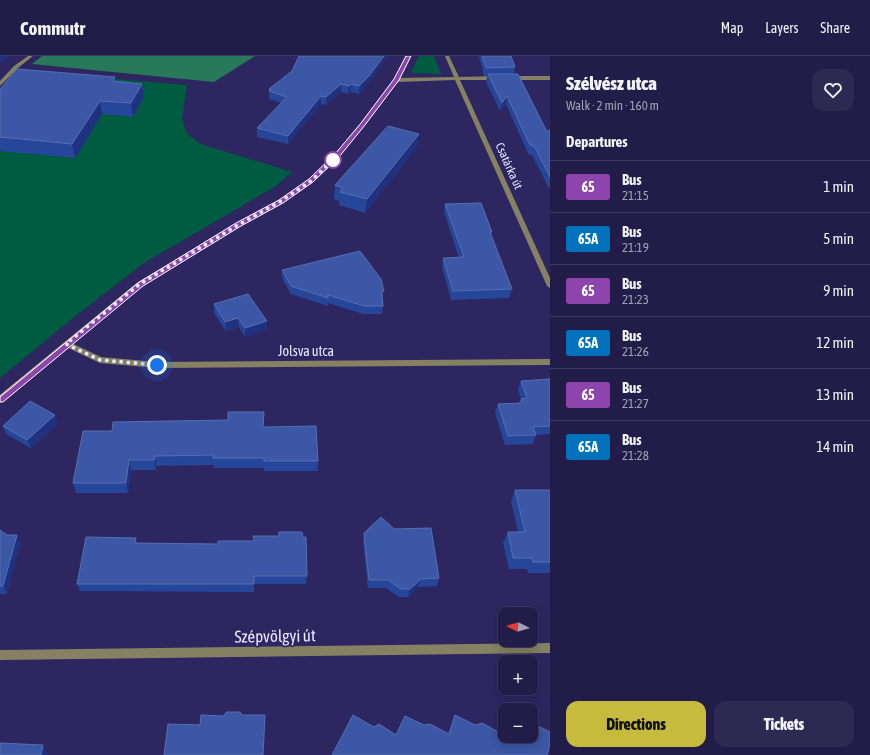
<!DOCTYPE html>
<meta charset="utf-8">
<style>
:root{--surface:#221c48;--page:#2e2952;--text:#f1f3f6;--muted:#a2a1b4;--line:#3f3a60;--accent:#c6bb3c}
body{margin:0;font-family:"Asap Condensed",sans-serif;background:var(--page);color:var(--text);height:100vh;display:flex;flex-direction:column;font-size:15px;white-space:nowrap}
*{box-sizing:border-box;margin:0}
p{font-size:13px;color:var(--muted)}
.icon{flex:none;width:22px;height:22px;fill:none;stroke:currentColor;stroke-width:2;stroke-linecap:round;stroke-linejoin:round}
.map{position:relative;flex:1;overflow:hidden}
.panel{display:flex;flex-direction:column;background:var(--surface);width:320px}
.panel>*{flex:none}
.badge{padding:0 8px;border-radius:3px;font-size:14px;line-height:26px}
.needle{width:26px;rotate:275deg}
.fabs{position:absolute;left:498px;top:551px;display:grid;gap:8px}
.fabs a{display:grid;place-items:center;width:40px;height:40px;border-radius:8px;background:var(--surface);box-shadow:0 2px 10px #0003,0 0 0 1px var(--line);font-size:20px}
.you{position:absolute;width:20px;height:20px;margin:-10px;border:3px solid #fff;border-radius:50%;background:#1a73e8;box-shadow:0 0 0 6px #1a73e833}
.map>.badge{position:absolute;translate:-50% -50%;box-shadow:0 0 0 2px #fff}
h2{padding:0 16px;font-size:15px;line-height:36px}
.round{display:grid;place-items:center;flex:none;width:42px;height:42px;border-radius:12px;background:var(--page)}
.summary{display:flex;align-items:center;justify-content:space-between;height:68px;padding:0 16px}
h1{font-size:19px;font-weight:800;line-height:30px}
.primary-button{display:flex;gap:8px;margin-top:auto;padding:8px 16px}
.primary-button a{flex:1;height:46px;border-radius:12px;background:var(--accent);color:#111;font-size:16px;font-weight:800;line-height:46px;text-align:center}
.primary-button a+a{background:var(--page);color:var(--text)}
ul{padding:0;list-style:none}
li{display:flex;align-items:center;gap:12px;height:52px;padding:0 16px;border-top:1px solid var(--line)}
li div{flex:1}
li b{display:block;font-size:15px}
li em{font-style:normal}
li .badge{min-width:44px;font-weight:700;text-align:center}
header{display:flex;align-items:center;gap:24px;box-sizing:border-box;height:56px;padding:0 20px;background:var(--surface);border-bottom:1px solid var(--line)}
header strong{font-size:19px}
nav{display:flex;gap:22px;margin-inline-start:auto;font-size:14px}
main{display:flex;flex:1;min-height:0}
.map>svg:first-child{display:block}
.green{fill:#005c40}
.forest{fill:#28785a}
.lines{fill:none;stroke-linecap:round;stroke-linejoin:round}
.street{fill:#848263;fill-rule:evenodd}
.secondary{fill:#b3b07e;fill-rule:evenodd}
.wall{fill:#26469a}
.shaded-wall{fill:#20327f}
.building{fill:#3b57a5;stroke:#566eb3}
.line{fill:#8e44ad;stroke:#fff}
.walk{stroke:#e6e7fd;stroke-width:4;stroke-dasharray:0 7.2}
.stop-dot{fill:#fff;stroke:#8e44ad;stroke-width:2}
.labels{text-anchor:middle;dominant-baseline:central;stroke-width:3.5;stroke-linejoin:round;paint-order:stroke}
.far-street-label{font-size:12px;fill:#e6e7fd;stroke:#2d2660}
.street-label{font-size:14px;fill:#e6e7fd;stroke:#2d2660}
.near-street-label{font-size:17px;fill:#e6e7fd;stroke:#2d2660}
</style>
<header>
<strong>Commutr</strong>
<nav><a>Map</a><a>Layers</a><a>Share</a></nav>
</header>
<main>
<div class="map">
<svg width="550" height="699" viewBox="0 0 550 699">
<rect width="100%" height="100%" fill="#2d2660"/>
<!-- green -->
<path class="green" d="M419,0H434L441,18L412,17L411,16Z
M24,15L187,29L182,62L187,78L201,88L292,116L276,130L144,207L78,258L0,322V39Z"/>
<!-- forest -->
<path class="forest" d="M42,0H255L214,26L32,8Z"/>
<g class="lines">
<!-- street -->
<path class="street" d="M28,0H33L18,12L0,30V25L14,10Z
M445,0H449L459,21L497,20L500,22L497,24H460L550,222V232L547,230L455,24L396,26L393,24L396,22L454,21Z
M550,20V24H509L506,22L509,20Z
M67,285L101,301L157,306L550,303V309L157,312L100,307L64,290L63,288Z
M550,587V597L0,604V594Z"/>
<!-- secondary -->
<path class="secondary" d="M406,0H410L399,24L365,69L339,101L313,126L283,146L240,170L142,230L3,345L0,346V339L138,226L236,168L279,144L309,124L335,99L361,67L394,24Z"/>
</g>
<!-- wall -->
<path class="wall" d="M479,0H511L515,11L514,18L547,76L550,73V132H549L532,99H529L526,93L506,48L500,55L486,26L487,20H484Z
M292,15L367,29L359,38L351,36L348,38L341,36L326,49L321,48L288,88L257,81V72L281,47L269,43V33Z
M116,25L142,28L144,41L133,61L102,58L75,102L0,95V33Z
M419,78L417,91L365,157L339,149V145L334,143L335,129Z
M445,148L492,176L491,179L512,233L509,242L451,244L442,211L443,202H459L444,156Z
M282,214L383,244V250L382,258H363L328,247V250L291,238L282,222Z
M214,248L267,273L245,281L239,271L226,275L214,257Z
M550,323V378L536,379L533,388L505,389L495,357L498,348L519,347L521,343L518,333L521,325Z
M55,359L57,368L31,392L6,378L3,370Z
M264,371L318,405V415H264V412H214L213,409L156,410V414H131L128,437H76L73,427L112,375Z
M515,434H550V517H528L527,513H509L503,487L508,476H518L511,445Z
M0,474L7,479L20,487L7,538H0Z
M364,477L439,522L437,530L418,531L408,541H399L386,532H368L363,485Z
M303,481L307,520L306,528H254V536L80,535L77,528L137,487L218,488Z
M455,659L475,669L499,677L505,663V680L332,699L374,671L396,679L424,669L448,678Z"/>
<!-- shaded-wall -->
<path class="shaded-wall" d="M0,0H10L0,7Z
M384,0H388L367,29L359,38V30Z
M142,28L144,41L133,61L131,47Z
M341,28V36L326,49V41Z
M351,28V36L348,38L349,30Z
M321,40V48L288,88V80Z
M507,40L506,48L500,55L502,47Z
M100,45L102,58L75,102L72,88Z
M419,78L417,91L365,157L367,143Z
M238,262L239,271L226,275L225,266Z
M267,265V273L245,281V272Z
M55,359L57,368L31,392L27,384Z
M155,400L156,410V414L154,404Z
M129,404L131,414L128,437L126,427Z
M17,479L20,487L7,538L3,530Z
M421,523L418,531L408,541L410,533Z
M265,659L264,699H263Z
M43,689L48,698V699H41Z"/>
<!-- building -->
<path class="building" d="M299,0H384L368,21L359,30L351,28L349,30L341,28L326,41L321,40L288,80L257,72L287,41L269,35L271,33H269L292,15Z
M482,0H511L515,11L486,12Z
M17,13L115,21L113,25L142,28L131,47L100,45L72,88L0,81V33Z
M488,18H518L547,76L550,73V121L534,90H531L528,85L507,40L502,47Z
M388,70L419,78L367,143L340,136L343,132L335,129Z
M481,147L492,176H490L512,233L453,235L443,202L464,201L445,148Z
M360,195L381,223L384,235L382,236L383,250H364L328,239V242L291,230L282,214Z
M248,238L267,265L245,272L238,262L225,266L214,248Z
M550,323V370L533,371L536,379L508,380L498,348L522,347L521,343L527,342L521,325Z
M30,345L55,359L27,384L3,370Z
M228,356H264L263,371L316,370L318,405H264V402H213V399L155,400L154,404H129L126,427H73L83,375H112L113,366L228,364Z
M515,434H550V506H533L532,502H513L508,476H525Z
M381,461L394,473L431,472L439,522L421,523L410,533H401L388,524H369L364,477Z
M0,474L7,479H17L3,530H0Z
M279,476H302L303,481H306L307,520H254V528H77L86,481L136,482L135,487L218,488V485H254L253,480H279Z
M226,656H240L242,659H265L263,699H164L168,668L200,669L201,659L224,660Z
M353,659L374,671L379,668L396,679L405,660L424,669L430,668L449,678L455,659L475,669L482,667L500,677L505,664V680H531V668H534L550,676V689L547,699H332Z
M0,687L43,689L41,699H0Z"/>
<!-- line -->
<path class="line" d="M406,0H411L399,24L365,69L339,101L313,126L283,147L241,170L143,230L3,346H0V341L138,227L236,167L279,144L309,123L335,98L361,67L394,23Z"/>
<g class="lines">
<!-- walk -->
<path class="walk" d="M157,309L100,304L66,288L140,228L238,169L281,145L311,125L337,100L333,104"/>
</g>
<!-- markers -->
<circle class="stop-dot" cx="333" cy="104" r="8"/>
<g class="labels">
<!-- far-street labels -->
<g class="far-street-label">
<text transform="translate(509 110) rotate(66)">Csatárka út</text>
</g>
<!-- street labels -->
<g class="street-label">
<text x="306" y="295">Jolsva utca</text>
</g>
<!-- near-street labels -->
<g class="near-street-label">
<text transform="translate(275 580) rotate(-1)">Szépvölgyi út</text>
</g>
</g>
</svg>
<div class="fabs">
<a><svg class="needle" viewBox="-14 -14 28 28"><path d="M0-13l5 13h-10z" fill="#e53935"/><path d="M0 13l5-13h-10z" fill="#a2a1b4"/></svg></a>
<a>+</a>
<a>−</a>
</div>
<div class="you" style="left:157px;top:309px"></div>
</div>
<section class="panel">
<div class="summary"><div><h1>Szélvész utca</h1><p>Walk · 2 min · 160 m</p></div><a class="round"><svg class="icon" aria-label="heart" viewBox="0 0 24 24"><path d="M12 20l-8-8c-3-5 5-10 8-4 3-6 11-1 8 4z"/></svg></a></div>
<h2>Departures</h2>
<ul>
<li><span class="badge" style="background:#8e44ad;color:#fff">65</span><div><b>Bus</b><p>21:15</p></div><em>1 min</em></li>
<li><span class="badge" style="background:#0072bc;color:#fff">65A</span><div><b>Bus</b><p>21:19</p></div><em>5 min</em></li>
<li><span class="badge" style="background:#8e44ad;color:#fff">65</span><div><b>Bus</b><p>21:23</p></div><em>9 min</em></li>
<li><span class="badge" style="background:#0072bc;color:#fff">65A</span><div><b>Bus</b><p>21:26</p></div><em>12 min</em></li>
<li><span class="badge" style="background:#8e44ad;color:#fff">65</span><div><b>Bus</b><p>21:27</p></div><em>13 min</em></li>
<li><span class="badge" style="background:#0072bc;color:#fff">65A</span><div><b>Bus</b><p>21:28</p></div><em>14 min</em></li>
</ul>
<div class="primary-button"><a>Directions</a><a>Tickets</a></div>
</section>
</main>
